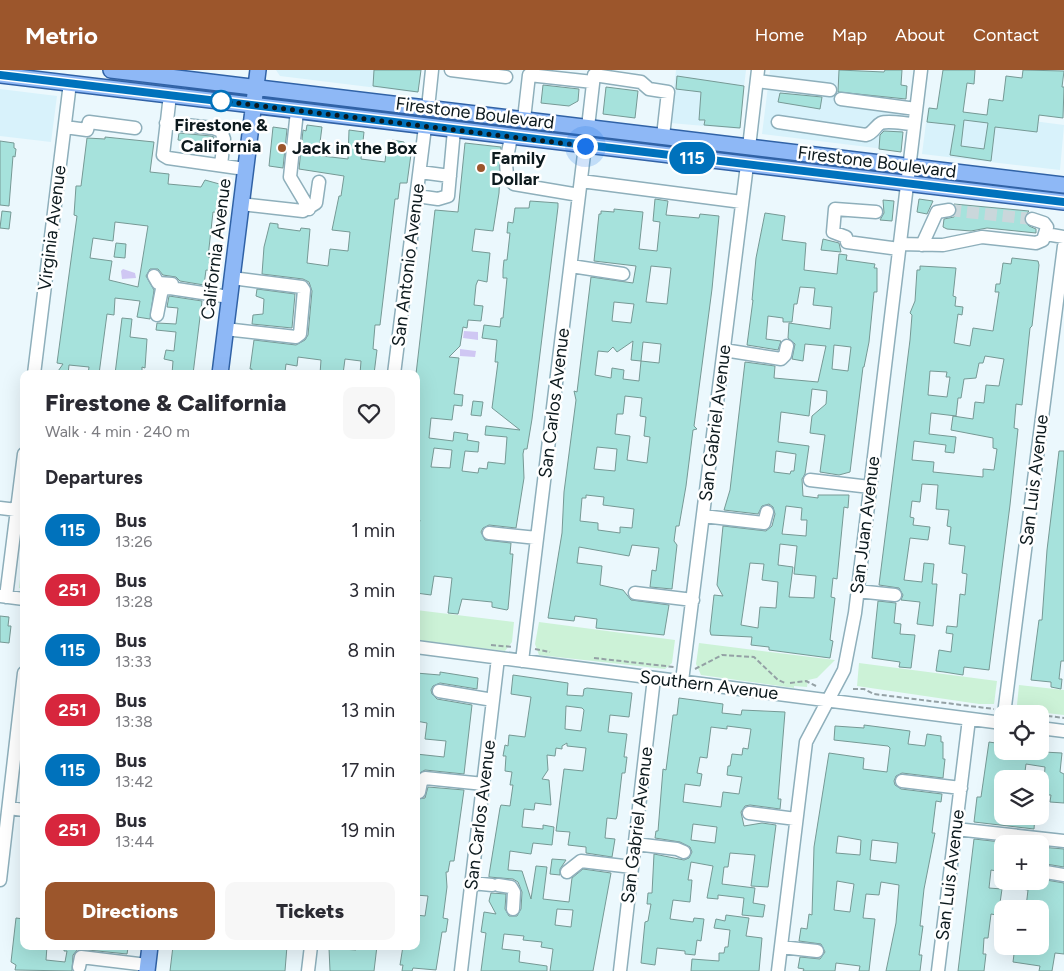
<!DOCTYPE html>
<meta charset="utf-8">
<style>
:root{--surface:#fff;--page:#f7f7f7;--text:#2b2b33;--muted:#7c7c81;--accent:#9c562c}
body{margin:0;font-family:Figtree,sans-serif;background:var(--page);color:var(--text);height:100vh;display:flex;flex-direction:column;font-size:19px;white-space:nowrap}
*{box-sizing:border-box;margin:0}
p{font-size:16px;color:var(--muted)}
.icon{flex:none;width:28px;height:28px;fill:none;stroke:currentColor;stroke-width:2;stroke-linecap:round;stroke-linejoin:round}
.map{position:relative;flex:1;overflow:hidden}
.side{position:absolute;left:20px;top:300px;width:400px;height:580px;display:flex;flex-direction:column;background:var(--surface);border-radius:10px;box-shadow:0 5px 20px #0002}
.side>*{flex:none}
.badge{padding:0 10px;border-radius:16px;font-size:18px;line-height:32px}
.controls{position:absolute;left:994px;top:635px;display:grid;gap:10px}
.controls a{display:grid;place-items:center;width:55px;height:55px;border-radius:10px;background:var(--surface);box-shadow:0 5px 20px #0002;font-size:25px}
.you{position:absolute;width:25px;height:25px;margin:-12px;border:4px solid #fff;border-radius:50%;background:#1a73e8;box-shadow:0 0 0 8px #1a73e833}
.map>.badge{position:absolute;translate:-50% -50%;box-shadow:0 0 0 2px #fff}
h2{padding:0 25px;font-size:19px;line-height:45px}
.round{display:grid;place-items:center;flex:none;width:52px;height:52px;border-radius:10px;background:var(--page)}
.headline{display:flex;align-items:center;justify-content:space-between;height:85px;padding:0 25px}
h1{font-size:24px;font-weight:800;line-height:38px}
.button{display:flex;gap:10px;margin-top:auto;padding:10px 25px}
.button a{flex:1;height:58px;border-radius:10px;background:var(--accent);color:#fff;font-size:20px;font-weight:800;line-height:58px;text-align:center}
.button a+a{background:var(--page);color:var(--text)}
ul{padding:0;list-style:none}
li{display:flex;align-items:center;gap:15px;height:60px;padding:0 25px}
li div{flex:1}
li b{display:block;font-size:19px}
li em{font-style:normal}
li .badge{min-width:55px;font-weight:700;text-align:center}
header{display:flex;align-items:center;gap:30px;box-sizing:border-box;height:70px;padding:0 25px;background:var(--accent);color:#fff}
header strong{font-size:24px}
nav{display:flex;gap:28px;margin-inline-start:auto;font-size:18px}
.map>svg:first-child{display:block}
.built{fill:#d8f2fb}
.green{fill:#ccf2d7}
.water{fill:#cfc7f3}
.building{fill:#a6e2dc;stroke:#769995;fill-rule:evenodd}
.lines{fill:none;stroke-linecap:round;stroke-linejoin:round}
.minor-tunnel{stroke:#cad7db;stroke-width:12;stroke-dasharray:12 6;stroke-linecap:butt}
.minor-casing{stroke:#8eafbb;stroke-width:15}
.major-casing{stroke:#3062a6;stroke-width:18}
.path{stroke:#94a1a5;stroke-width:2;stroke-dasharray:5 2.5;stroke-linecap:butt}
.minor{stroke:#fff;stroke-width:12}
.major{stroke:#8eb8f6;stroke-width:15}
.line-casing{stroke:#fff;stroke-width:11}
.line{stroke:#0072bc;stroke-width:8}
.walk{stroke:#0c191d;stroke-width:5;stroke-dasharray:0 9}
.stop-dot{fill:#fff;stroke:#0072bc;stroke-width:2.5}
.poi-dot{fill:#9c562c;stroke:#fff;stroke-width:2}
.labels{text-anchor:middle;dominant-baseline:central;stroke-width:5;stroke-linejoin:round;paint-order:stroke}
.street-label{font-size:18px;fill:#0c191d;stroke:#fff}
.stop-label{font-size:18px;font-weight:bold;fill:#0c191d;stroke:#fff}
.poi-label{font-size:18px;font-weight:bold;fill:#0c191d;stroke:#fff;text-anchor:start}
</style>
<header>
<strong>Metrio</strong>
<nav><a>Home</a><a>Map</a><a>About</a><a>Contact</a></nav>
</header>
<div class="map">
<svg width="1064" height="901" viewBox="0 0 1064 901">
<rect width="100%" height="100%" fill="#ebf8fd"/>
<!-- built -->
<path class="built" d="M276,0H421L418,23L280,6Z
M676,0H746L739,59L670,53Z
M770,0H840L839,8L907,16L900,81L762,64Z
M0,19L57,26L51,72L0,66Z
M928,37L1064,55L1060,100L922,84Z"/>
<!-- green -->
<path class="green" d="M23,482H24V519L19,518Z
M416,540L514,552L512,572L505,581L416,570Z
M539,552L675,570L672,593L665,599L539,585L535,574Z
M699,573L835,590L817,608L808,610L807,617L794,616V618L701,605L696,594Z
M859,593L997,611L994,634H979L857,616Z
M1019,615L1064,620V645L1029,641L1017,635Z"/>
<!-- water -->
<path class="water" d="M123,199L135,203L136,208L122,209L121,201Z
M464,261L478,262V270L463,268Z
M460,279L476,281L475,287L460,286Z"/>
<!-- building -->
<path class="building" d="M374,0H421L418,22L373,16Z
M839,0L884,2L885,0H902L901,15L907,16L906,29L838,22Z
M943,0H975L974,14L967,13L963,42L987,45L989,29L1003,31L1006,6L1022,8L1023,0L1064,1L1062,17H1064L1063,48L1039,45L1037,62L995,57L991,91L950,85L955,55L927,52L929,38L937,39ZM964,50L988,53L984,79L961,76Z
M677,6L744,16L740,58L704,55L705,50H699L701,22L676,19Z
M543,15L579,19L578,31L569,36L541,33Z
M606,17L638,21L635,48L603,44Z
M780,23L822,27L820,39L778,32Z
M307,55L322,57L319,80H323L322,86L348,89L349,60L364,62L361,89L385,92L387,74L392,75V70L404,72V76L412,77L407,113H400L398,129H395L380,255H375L373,279L377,280L374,304H360L361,291L345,289L343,304H320L321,290L298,287L297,296L286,294L285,302L282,304H251L252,299H250L254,270L296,275L305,270L308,265L312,221L309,212L303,209L262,204L264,177L270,153L278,154V158L300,161L301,158L310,159L307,193L328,196L330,179L348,181L350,162L332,160L339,126H341L344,106L299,99L303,60L306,61Z
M273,57L287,59L283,98L269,96Z
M884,61L903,62L901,82L879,79L880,65Z
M179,63L211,66L214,67L213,71L208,74L178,70Z
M105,67L154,72L150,102L169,104L168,114L201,117L205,110L223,115L224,134L221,133L220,143L213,142L208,187L217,188L216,201L206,200L204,215L180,211L176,207L163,205L158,199H150L146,206L154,220L150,249L137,247L140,231L115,228L114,245L107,244L99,304H88L89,297L69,295L68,304H56L63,294L57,293L77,146L74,145L76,116H81L87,68L105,69ZM115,152L148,156L138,217L109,210L112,191L90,188L93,168L113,171Z
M0,71L14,73V78L16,79L15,87L13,86L9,136L0,135Z
M465,73L501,77L499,123L493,161L475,159L472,181L490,183L487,212L478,210L476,215L474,235L483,236L481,251L468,250L467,258L463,257L460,276L449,287L459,288L454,324L463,325L462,336L454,335L452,350L431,348L429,368L453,371L454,362L468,364L467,370L479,372L478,382L465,381L462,401L478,403L479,398L487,399L488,392L505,394L507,367L485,365L486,356L520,360L492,338L498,292H495L497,270L482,268L484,255L500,257L501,248H503L507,208H503V200L504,190H507L510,163H507L508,152L513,153L515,138H529L530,131L558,133V137L532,349L527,379H524L523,384L524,408L516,458L489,455L483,458L481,462L485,470L511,473L510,484H513L508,539L507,540L492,537V532L462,529L458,544L448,543L452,508L434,506L431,525L416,523V466L420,450L416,449V304L435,140L458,142ZM434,378L452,380L450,398L431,397Z
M655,129L668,131L666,145L699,148L700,144L719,146L712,219L694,356L697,359L693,360L686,416L679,456H676L674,471L677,475L672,519L650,517L652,500L656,501L659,478L632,475L629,486L579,477L577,493L602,496L600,515L623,520L631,530L669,535L664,565L596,558L597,549L575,546L574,551L548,548L562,463L564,422L576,330L574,321L577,322L591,207L633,213L636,196L594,191L599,144H601V141L614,142V139L643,142L639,179L657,181L660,152L653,151ZM651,196L671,198L667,234L646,232ZM614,232L634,234L631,253L612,251ZM633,271L631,290L641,291L643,272L661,274L659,293L641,291L639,311L623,309L624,300L612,298L611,308L595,305L598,281L608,282L613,277L617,282ZM625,326L642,328L640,346L646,347L644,366L650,367L647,393L627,390L630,366L615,364L617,344H623ZM597,377L617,379L615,401L594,399ZM586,425L604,427L603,435L634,439L632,458L620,457V463L598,460V453L580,451L582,428H586Z
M919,129L933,131L927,144L917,142Z
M883,130L894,131L892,151L880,150L884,143Z
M954,134L1029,141L1024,146V151L1029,156L1036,159V163L987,158L971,161L947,159L943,157L944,149L954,147L956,143Z
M2,141L11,142L9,159L0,158Z
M765,143L785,146L782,170L806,173L804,200L837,204L839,184L847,185L846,190L875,194L874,198H877V222H874L869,272L864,297H863L850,402L839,405L820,402L825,365L810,363L812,346L826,334L827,321L812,319L809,346L781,342L778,372L809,376L805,404L802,409L803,426L818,428V425H849L848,438L844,437L837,509L833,508L831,527L835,528L830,570L833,571L830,588L769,580V577L751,575L752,567L711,565L710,561L714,525L723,526L717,515L723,456L766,461L772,456L775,444L773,437L769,434L762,436L758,444L724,440L730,420L745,292L775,296L774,308L818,312L826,276L805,274L803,291L792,289L795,274L788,268L789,253L830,259L832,237L813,235L815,218L800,217L797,234H794L792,252H783V248L768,246L766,269L781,271L778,280L747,275L753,230H752L756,188ZM834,275L851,277L848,301L832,299ZM776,381L796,384L794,401H791L790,404L774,402ZM786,436L802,438L801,450H807L806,466L782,464ZM780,474L797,476L794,504L816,506L814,528L789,527L793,497L778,495ZM750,493L764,494L762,510L778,512L776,538L760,537L758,558L741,555Z
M823,169L839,173L841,182L821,180Z
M116,173L126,174L125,188L114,187Z
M1012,188L1038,191L1039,195L1032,256L1030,258L1022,335L1016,334L1014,358L1018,359L1010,435L989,600L964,597L963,605L944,602L936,601L939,580L951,582L953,564L946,563L947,556L957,557L960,524L965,525L967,504L962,503L965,476L949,474L951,457L947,456L949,440L936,439L938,415L922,414L920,432L912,431L910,447L914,448L913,455L930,457L928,470L910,468L904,510L922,512L924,493L934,494L932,514H937L933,556L917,554L920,532L901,530L903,525L899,518L879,515L910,270L912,245L910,243L915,231L917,200H920V196L956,198L953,226L956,227L955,236L963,237L962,245L958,244L954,273L970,276L973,258L993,261L999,222H995L996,214H1000L1003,193L1011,194ZM985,286L1004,289L999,316L986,315L984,333L975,332L973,349L953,346L951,360L993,368V378L997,379L994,400L983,399V407L933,402L934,392L912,390L914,371L946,375L945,382L954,383L956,367L929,364L931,343L956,346L958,328H961L964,309L976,308L979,293H983ZM930,301L947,302L946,307H950L947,327L928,325Z
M257,219L295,224L292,258L252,254L253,245L263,244L264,229L256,226Z
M169,226L202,231L193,304H172L173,291L164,289L166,280L174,281L176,262L156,260L157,253L176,254L178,238L167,237Z
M122,248L132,249L130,267L147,269L145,298L142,297V304H115Z
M473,331L483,332L481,346L471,345Z
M1059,381H1064V591H1061L1059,609H1062L1061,619L1051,617V612L1031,610L1039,550H1042L1047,480Z
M878,531L896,533L894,553L901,554L900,564L915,565L911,598L899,597L900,592L872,588Z
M0,546L9,547L8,556H11L9,573L0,572Z
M440,602L478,608L477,619L440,613L433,616L431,620L432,624L437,629L472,635L464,704L425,700L416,705V684L444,687L446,671L425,669L427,653L416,651V603L440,605Z
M513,605L568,613L567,625L583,626L584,619L587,618L632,623L629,647L610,645L608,662L627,664L624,687H627L625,703H622L617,746L616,749L607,748L605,768L615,769L612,787L586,783V777L568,775L570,762L556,761L564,699L583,701L586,678L567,676V673L562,676V679L556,678L555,686L547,685L548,700L542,709L549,710L551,735L535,733L534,740L524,739L522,757L543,759V755L554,757L552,775L533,773L531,784L510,781L508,800L522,801L531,829L536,796L547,797L543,829L569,832L572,808L583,799L611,803L593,901H550L553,879L541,877L542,872L523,870L524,866L504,864L502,879L520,881L519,892L547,896V901H481L486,863L481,862L484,842L496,844L489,831L491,823L506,824L505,839L509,846H517L521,839L522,822L518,812L513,809L489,807V805L500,738L501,735L510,736L513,715H510L512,702L505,701L506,686H503L505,675L508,676L509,665L525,667L531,627L511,624ZM566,636L582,638L584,640L581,661L565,659ZM557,839L573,840L571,857L555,855Z
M679,628L723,634L722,643L741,645L742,640L785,642L778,729H781L780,739L750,735L745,736L741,742L744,756L762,753L776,755L768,817L751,816L755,785L730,783L728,797H724L722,814L755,818L753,833L765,835L763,847L742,845L744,828L718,825V829L707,828L713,796L691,792L688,810H692L690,832L673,830L670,849L693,852L694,848L704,849L701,871L697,870L695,885L685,884V881L657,878L655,895L641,893L645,852L648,851L651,834H647L648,823H652L654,784L684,790L689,788L692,782L690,777L680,772L655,768L656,761H658L663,699L666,700L673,645H677ZM727,656L751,659L748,679L743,678L742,685L732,684L730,696H728L727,705L742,707L739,724L723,722L721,737L683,732L685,714L700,716L702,704L697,703L700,687L707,688L711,657L727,659ZM693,754L717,757L715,773L691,770Z
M864,655L910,661L908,674L925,676L927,664L941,666V672H943V689H945L943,708L902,703L896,706L894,711L895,715L901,719L942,724L941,732L936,731L932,763H935L924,819L920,856H923L919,885H922L920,901H886L896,853L899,815L881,812L879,825L866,824L863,848L875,849L869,901H859L860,896L836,893L835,901H803L804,899L798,898L800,887L820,889L825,882L821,874L799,871L801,858L807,859L809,844L812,845L814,777L829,683L864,688L863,699L887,702L890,678L888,676L834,670L835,656L864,658ZM838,766L861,770L860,785L836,783ZM872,770L898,773L896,793L870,790ZM837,811L854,814L850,842L834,840Z
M989,672L1002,674L1001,687L1024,689L1025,681L1062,683L1060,702L1064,704V733L1050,732L1051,725H1043L1045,697L1026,694L1024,709H1002V746H1035L1034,759L974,752L977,727H981Z
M428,717L464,720L454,791H450L448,802H446L447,817L443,848L448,849L446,862H442L436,900L413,898L412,901H402L403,895H400L403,876H416V845L425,846L428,826L416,825V729L425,728Z
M974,769L1010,773L1002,774V786L999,785L997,801L991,800L989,818L1002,819L1000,833L1002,834V846L991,844L988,868H984L983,884H986L984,901H958Z
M1040,777L1064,779V797L1040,793Z
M552,789L566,790L560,799V805L550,804Z
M1040,809L1064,813V884L1055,883L1052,901H1039L1040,896L1013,892L1015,876H1040V838L1026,837L1028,820L1001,816V811H1040Z
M726,845L749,848L746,866L762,868L759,901H691L692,889L719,891V883H724L725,877H728L730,860L714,858L716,849L725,851Z
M16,848L24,849V876H47L46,890L65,892L67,881H64V876L128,878L127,884L78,879L73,885L72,901L15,900L16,895L11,892Z
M173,876H287L285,901H170Z
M357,876H377L374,901H330L329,878L356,880Z"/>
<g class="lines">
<!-- minor-tunnel -->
<path class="minor-tunnel" d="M949,140L1032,149"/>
<defs>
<path id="minor" d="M451,0L506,7
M594,5L641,12L649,19L668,22L663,66
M757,11L830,20
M170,25L163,85L168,88L245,99
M841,29L916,39
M428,38L432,0
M297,41L290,107L309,139
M524,49L529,5L593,12
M778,52L866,65C874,63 875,56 881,53C889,50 905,54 914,54
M166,53L213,58L221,61L224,69L221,95
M65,57L87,60L89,52L135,58
M588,57L594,5
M511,67C509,81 500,105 514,114L579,125
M749,77L758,0
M420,102L450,106
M581,111L742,132
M417,126L438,129L448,126L454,60
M241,134L303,141L316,133L319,112
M876,142L835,139L833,162L846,167L847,172L899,179
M1046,164L1064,167
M900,174L943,175L982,167L1036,173L1043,170L1047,157L1044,153L1032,149
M922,175L937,142L949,140
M571,196L623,204
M154,206L158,213L172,214
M157,245L162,219L170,218L229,227
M225,259L296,267L300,264L304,220L302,217L232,208
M724,280L781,289L785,285L787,276
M34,304L70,13
M394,304L425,57
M810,410L870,417
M0,438L17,440
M703,446L764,453L767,442
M489,463L537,468
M857,521L895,525
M635,523L693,530
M0,526L24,529
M6,527L24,384
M416,577L1002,653
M522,591L585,76
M682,611L747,95
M439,621L493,630
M1004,644L1064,176
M1040,658L1064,661
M902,711L961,718
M419,722L421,712L425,708L484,714
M9,738L24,740
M749,743L796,749
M956,759L1064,771
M635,774L677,779L684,782
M1040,801L1064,805
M567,802L581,791L632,797
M0,810L24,603
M472,813L492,815
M498,815L511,817L514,822L513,839
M781,877L817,881
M79,897L81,887L147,895
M308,901L311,876
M461,901L498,588
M620,901L654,608
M778,901L806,672L844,600L855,543L921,0
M938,901L969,649"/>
<path id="major" d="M111,0L1064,115
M0,5L1064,132
M220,304L258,0
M147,901L150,876"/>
</defs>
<!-- minor casing -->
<use href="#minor" class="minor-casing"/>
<!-- major casing -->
<use href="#major" class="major-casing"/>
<!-- path -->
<path class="path" d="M491,575L513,577
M535,579L550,582
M594,588L674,597
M695,599L722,585L754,587L778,610L785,613
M790,613L806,611L816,616
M853,619H864L874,624L994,639
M1016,641L1031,644
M1040,645L1064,648"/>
<!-- minor -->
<use href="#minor" class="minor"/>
<!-- major -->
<use href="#major" class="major"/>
</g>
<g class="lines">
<defs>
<path id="line" d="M0,5L1064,132"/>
</defs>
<!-- line casing -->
<use href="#line" class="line-casing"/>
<!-- line -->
<use href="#line" class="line"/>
<!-- walk -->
<path class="walk" d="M221,31L585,76"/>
</g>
<!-- markers -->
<circle class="stop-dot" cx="221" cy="31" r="10"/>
<g class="poi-dot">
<circle cx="282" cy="78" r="5"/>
<circle cx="481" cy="98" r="5"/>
</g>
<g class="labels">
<!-- street labels -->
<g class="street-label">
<text transform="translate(475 43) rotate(7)">Firestone Boulevard</text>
<text transform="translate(877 92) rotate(7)">Firestone Boulevard</text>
<text transform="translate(52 158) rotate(-83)">Virginia Avenue</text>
<text transform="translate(216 179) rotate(-83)">California Avenue</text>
<text transform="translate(408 195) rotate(-83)">San Antonio Avenue</text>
<text transform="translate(554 333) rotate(-83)">San Carlos Avenue</text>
<text transform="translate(715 353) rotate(-83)">San Gabriel Avenue</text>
<text transform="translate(1034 410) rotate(-83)">San Luis Avenue</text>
<text transform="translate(865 455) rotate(-83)">San Juan Avenue</text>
<text transform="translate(709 615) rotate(7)">Southern Avenue</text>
<text transform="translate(480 745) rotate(-83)">San Carlos Avenue</text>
<text transform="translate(637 755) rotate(-83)">San Gabriel Avenue</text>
<text transform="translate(950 805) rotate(-83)">San Luis Avenue</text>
</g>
<!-- stop labels -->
<g class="stop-label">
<text x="221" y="55">Firestone &amp;<tspan x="221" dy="21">California</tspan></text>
</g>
<!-- poi labels -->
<g class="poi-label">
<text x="292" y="78">Jack in the Box</text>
<text x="491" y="88">Family<tspan x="491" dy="21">Dollar</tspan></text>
</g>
</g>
</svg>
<div class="controls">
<a><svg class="icon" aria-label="locate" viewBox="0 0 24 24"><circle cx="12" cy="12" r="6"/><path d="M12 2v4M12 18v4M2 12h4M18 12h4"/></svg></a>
<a><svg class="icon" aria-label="layers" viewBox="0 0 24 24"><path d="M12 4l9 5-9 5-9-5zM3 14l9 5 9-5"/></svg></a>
<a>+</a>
<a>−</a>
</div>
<div class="you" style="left:585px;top:76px"></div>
<b class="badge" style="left:692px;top:88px;background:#0072bc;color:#fff">115</b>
<section class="side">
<div class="headline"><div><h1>Firestone &amp; California</h1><p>Walk · 4 min · 240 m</p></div><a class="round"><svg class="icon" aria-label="heart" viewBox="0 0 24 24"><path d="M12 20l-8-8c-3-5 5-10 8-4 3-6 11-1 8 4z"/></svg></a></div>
<h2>Departures</h2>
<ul>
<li><span class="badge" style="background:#0072bc;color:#fff">115</span><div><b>Bus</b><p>13:26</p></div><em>1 min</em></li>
<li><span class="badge" style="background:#d7263d;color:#fff">251</span><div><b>Bus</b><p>13:28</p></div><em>3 min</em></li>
<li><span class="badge" style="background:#0072bc;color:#fff">115</span><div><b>Bus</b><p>13:33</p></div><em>8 min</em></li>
<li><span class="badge" style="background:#d7263d;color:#fff">251</span><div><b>Bus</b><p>13:38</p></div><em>13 min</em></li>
<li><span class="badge" style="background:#0072bc;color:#fff">115</span><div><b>Bus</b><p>13:42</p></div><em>17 min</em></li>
<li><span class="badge" style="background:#d7263d;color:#fff">251</span><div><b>Bus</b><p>13:44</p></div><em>19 min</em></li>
</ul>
<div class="button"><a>Directions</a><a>Tickets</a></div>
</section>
</div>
